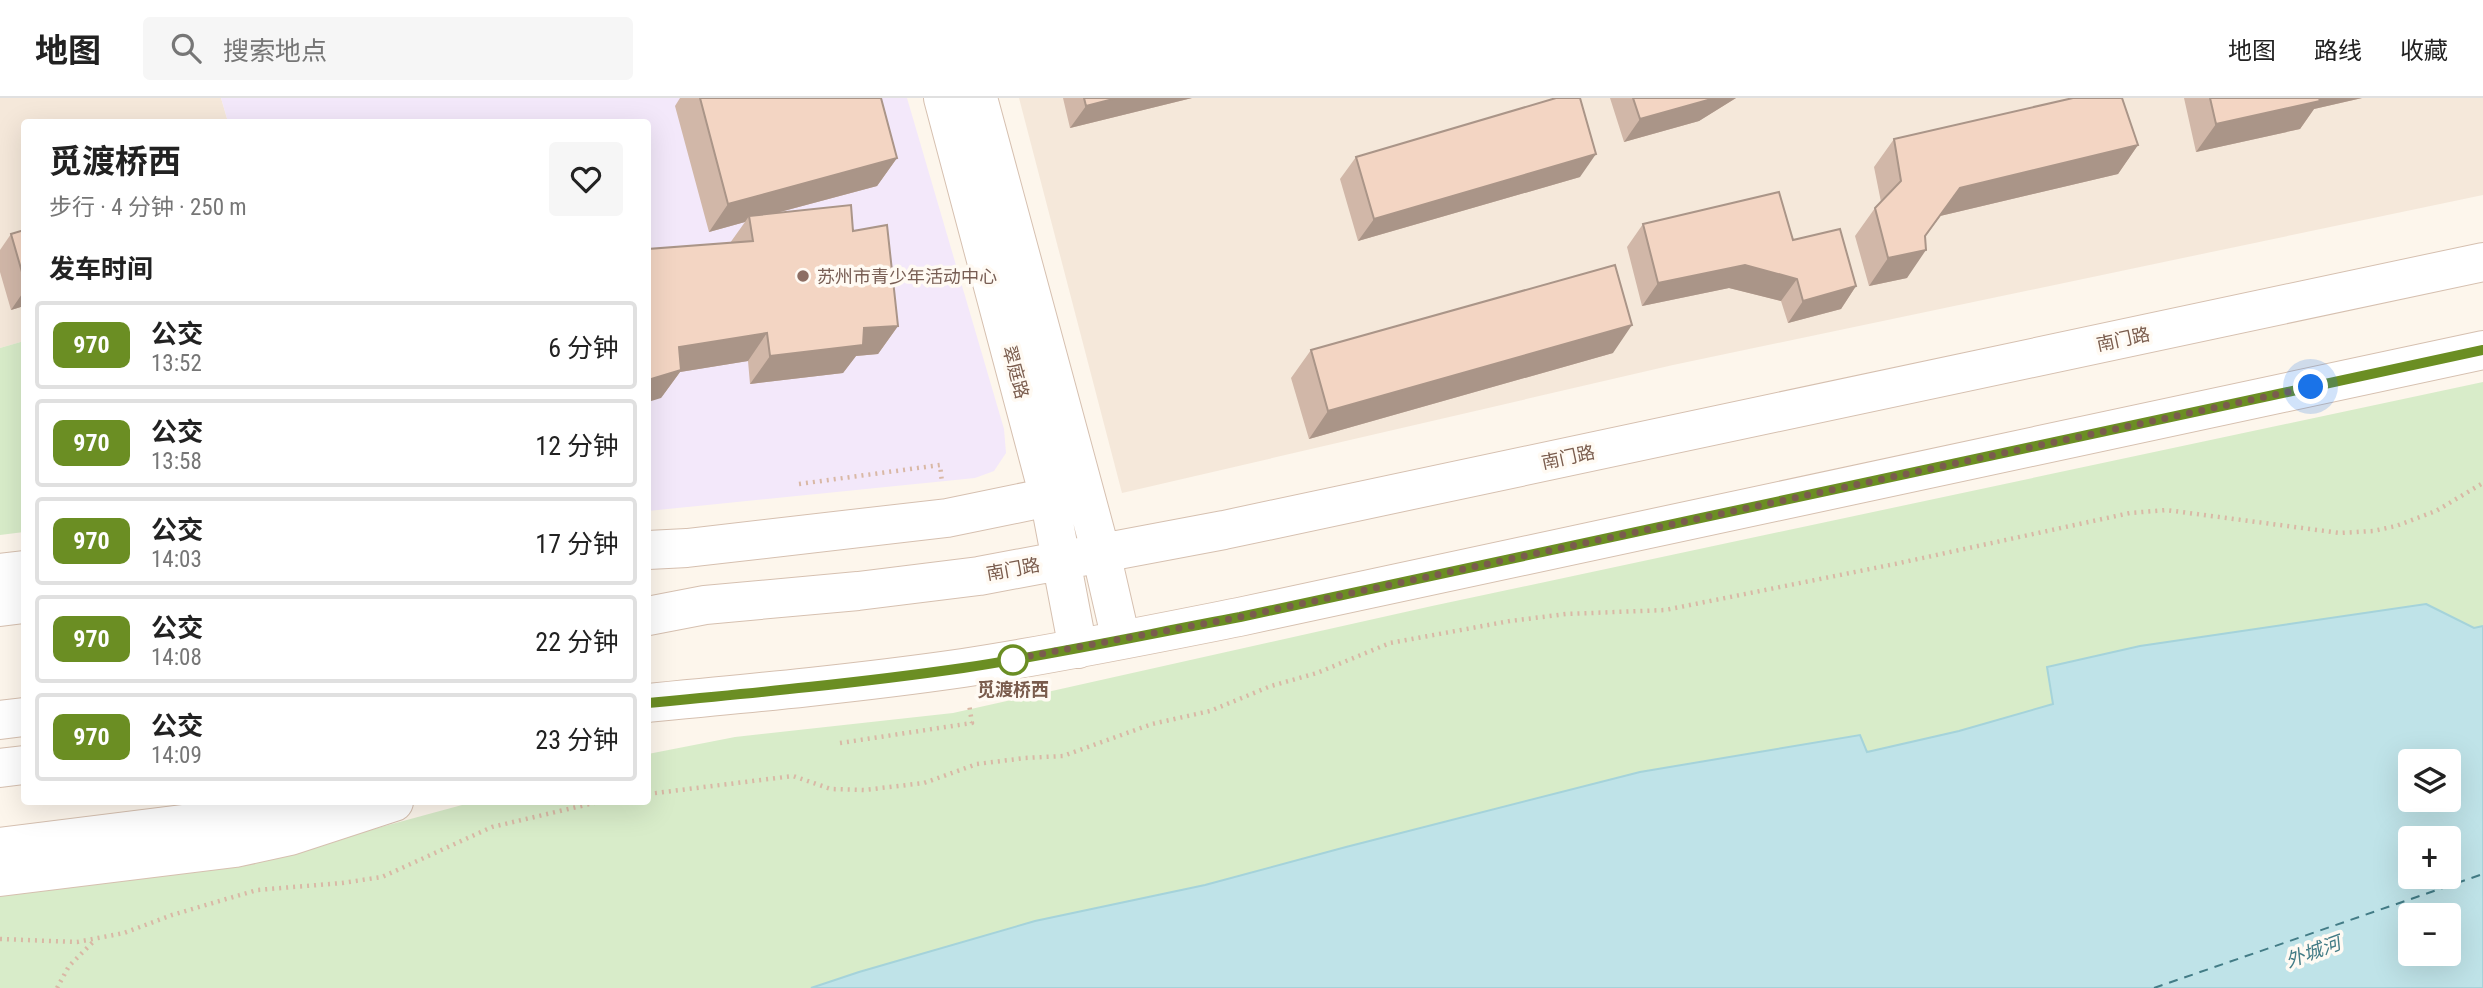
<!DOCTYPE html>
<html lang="zh">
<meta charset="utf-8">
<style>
:root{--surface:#fff;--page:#f6f6f6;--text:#222;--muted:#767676;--line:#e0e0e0}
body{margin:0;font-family:"Roboto Condensed","Noto Sans SC",sans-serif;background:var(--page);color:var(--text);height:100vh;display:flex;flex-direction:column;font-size:26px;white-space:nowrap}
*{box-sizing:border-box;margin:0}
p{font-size:23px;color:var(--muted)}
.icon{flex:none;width:38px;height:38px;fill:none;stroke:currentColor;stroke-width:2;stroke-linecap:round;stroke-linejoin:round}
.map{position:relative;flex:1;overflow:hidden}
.details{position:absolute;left:21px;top:21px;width:630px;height:686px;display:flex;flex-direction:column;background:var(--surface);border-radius:7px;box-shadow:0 7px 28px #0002}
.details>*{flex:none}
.badge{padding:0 14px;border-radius:10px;font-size:24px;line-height:46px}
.controls{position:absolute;left:2398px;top:651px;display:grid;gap:14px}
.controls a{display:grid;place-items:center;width:63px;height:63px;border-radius:7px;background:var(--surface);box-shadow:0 7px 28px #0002;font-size:35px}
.you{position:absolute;width:35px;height:35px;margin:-18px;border:5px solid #fff;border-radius:50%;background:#1a73e8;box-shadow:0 0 0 10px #1a73e833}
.map>.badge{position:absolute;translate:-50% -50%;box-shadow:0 0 0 4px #fff}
h2{padding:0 28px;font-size:26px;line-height:63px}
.round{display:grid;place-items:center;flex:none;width:74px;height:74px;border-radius:7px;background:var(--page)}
.overview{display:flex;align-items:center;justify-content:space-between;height:119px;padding:0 28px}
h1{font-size:33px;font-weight:700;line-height:52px}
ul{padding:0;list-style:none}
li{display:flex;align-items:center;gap:21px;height:88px;margin:0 14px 10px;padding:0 14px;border:4px solid var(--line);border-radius:7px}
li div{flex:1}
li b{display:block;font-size:26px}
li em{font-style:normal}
li .badge{min-width:77px;font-weight:700;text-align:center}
header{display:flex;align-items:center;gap:42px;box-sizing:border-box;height:98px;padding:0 35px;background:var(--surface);border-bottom:2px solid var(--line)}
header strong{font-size:33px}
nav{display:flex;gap:38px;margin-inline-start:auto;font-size:24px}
.search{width:490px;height:63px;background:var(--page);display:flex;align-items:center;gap:18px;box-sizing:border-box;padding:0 24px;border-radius:7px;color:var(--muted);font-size:26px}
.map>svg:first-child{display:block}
.residential{fill:#f5e8da}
.education{fill:#f3e8fa}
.green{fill:#d8ecc9}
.water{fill:#bfe3e8;stroke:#a5d3da;stroke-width:2;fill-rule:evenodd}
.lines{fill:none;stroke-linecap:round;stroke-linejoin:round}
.ferry{stroke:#437c86;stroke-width:2;stroke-dasharray:9 7;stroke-linecap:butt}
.secondary-casing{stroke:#d6c0b0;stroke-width:40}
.path{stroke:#d9b8a5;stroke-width:4.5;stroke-dasharray:2 5;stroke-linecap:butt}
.secondary{stroke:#fff;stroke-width:38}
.wall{fill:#d1b7a8}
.shaded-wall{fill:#aa9588}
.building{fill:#f3d5c3;stroke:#aa9588;stroke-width:2}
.line-casing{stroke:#fff;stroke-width:16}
.line{stroke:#6b8e23;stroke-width:10}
.walk{stroke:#7a5c4d;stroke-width:7;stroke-dasharray:0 12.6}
.education-dot{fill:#8d6e63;stroke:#fffaf3;stroke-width:2.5}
.stop-dot{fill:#fff;stroke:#6b8e23;stroke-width:3.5}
.labels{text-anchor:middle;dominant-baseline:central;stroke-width:7;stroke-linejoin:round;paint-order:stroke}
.education-label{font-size:18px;fill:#785e54;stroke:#fffaf3;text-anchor:start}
.street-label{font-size:18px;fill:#7a5c4d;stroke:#fffaf3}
.stop-label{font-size:18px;font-weight:bold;fill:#7a5c4d;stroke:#fffaf3}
.water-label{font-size:19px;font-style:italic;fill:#437c86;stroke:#fffaf3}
</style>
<header>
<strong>地图</strong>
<div class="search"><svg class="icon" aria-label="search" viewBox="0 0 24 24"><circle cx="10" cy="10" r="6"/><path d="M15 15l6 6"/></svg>搜索地点</div>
<nav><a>地图</a><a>路线</a><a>收藏</a></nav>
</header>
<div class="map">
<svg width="2483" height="890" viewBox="0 0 2483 890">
<rect width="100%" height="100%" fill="#fdf6ec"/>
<!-- residential -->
<path class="residential" d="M0,0H221L228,24H24V243L0,250Z
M1019,0H2483V97L1673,267L1122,395Z"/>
<!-- education -->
<path class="education" d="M221,0H907L1004,331L1006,355L994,373L975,380L648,413V24H228Z"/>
<!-- green -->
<path class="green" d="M24,243V434L0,437V250Z
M2483,284V528L2474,530L2426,506L2140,548L2047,569L2053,606L1959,633L1866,654L1859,637L1640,674L1346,749L1205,787L1035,823L859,874L811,890H0V779L348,738L473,704H648V656L735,639L953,615L1432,508Z"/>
<!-- water -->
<path class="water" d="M2426,506L2474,530L2483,528V890H811L859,874L1035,823L1205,787L1346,749L1640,674L1860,637L1867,654L1959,633L2053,606L2047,569L2140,548ZM2410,663H2448V702H2410ZM2410,740H2448V779H2410ZM2410,817H2448V856H2410Z"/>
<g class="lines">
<!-- ferry -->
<path class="ferry" d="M2154,890L2483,776"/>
<defs>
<path id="secondary" d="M943,0L1049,399L1078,551
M978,0L1101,455L1121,542
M648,452L687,450L947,420L1049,399
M0,475L24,472
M0,509L24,506
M648,518L705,507L858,493L979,478L1224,432L2483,164
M648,605C753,595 859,585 963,570C1056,556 1148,537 1239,519L2483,252
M0,622L24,619
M0,670L24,667
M0,749L287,713L321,704
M0,779L235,750L290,738L394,704"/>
</defs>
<!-- secondary casing -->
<use href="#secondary" class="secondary-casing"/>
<!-- path -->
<path class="path" d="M799,386L940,367L942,384
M840,645L972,625L969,606
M648,696L793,678L831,691L864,692L924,685L977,666L1025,660L1063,658L1152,626L1210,613L1271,588L1317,575L1390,545L1510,523L1566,516L1665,512L1895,466L2130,415L2166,412L2340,435L2373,433L2396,428L2436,413L2483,385
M0,841L77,844L124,835L172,817L257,792L342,785L382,779L492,729L598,704
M57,890L69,868L95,842"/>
<!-- secondary -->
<use href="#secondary" class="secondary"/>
</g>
<!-- wall -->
<path class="wall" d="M680,0H881L897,60L877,88L780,114L853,133L898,228L878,256L856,258L843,275L750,286L748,263L680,274L661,300L730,145L745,124L709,134L675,8Z
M1063,0H1192L1070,30Z
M1610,0H1736L1699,23L1624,44Z
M2184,0H2362L2314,11L2300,31L2196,54Z
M1894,41L2138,47L2118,76L1940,118L1925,139L1907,180L1869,188L1855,138L1875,110L1881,104L1874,69Z
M1356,59L1580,79L1358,143L1340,81Z
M1643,126L1793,142L1856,188L1841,211L1788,225L1781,203L1729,190L1642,208L1627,149Z
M24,132V208L11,212L0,174V152L11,136Z
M1311,252L1613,255L1309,341L1291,280Z"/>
<!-- shaded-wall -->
<path class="shaded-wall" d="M1117,0H1192L1070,30L1086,8Z
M1715,0H1736L1699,23L1624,44L1640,21Z
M2306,0H2362L2314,11L2300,31L2196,54L2216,26Z
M2138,47L2118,76L1940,118L1913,155L1926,152L1907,180L1869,188L1888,160L1960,90Z
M1596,56L1580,79L1358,143L1374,121Z
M897,60L877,88L750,122L749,118L745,124L709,134L728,106Z
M1745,167L1797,181L1781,203L1729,190L1642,208L1658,185Z
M1856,188L1841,211L1788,225L1803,203Z
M24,193V208L11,212Z
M1632,227L1613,255L1309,341L1328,313Z
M898,228L878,256L856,258L843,275L750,286L770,258L864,230Z
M767,235L748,263L680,274L661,300L648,304V282L679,249Z"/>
<!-- building -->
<path class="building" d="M700,0H881L897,60L728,106Z
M1084,0H1117L1086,8Z
M1556,0H1580L1596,56L1374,121L1356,59Z
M1633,0H1715L1640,21Z
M2073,0H2122L2138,47L1960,90L1925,138L1926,152L1888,160L1875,110L1901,83L1894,41Z
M2210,0H2319L2320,3L2216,26Z
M1779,94L1793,142L1840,131L1856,188L1803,203L1797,181L1745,167L1658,185L1643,126Z
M851,107L853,133L887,127L898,228L864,230L863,247L770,258L767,235L679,249L681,272L648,282V151L753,143L749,118Z
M24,132V181L11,136Z
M1615,167L1632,227L1328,313L1311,252Z"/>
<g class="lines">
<defs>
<path id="line" d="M648,605C753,595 859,585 963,570C1056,556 1148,536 1240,519L2483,252"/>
</defs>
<!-- line casing -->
<use href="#line" class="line-casing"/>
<!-- line -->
<use href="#line" class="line"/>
<!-- walk -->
<path class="walk" d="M1013,562L1003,563L1240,519L2311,289"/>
</g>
<!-- markers -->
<circle class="education-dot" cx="803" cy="178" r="7"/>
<circle class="stop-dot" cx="1013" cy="562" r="14"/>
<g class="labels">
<!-- education labels -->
<g class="education-label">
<text x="817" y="178">苏州市青少年活动中心</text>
</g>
<!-- street labels -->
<g class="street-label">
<text transform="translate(2123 241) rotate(-12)">南门路</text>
<text transform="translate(1016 274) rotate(75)">翠庭路</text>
<text transform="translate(1568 359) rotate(-12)">南门路</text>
<text transform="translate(1013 471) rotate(-10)">南门路</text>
</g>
<!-- stop labels -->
<g class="stop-label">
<text x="1013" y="591">觅渡桥西</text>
</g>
<!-- water labels -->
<g class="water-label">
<text transform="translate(2313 854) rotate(-20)">外城河</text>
</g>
</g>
</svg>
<div class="controls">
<a><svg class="icon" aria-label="layers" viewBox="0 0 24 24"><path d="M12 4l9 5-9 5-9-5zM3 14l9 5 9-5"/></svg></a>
<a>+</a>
<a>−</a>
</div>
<div class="you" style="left:2311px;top:289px"></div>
<section class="details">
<div class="overview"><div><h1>觅渡桥西</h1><p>步行 · 4 分钟 · 250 m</p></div><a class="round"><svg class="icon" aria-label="heart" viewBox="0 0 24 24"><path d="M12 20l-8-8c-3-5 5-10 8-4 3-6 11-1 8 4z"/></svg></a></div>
<h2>发车时间</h2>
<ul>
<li><span class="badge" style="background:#6b8e23;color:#fff">970</span><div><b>公交</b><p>13:52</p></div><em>6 分钟</em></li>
<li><span class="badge" style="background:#6b8e23;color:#fff">970</span><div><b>公交</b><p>13:58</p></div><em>12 分钟</em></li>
<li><span class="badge" style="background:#6b8e23;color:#fff">970</span><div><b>公交</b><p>14:03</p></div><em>17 分钟</em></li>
<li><span class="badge" style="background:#6b8e23;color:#fff">970</span><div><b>公交</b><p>14:08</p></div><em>22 分钟</em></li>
<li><span class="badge" style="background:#6b8e23;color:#fff">970</span><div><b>公交</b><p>14:09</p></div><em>23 分钟</em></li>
</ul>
</section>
</div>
